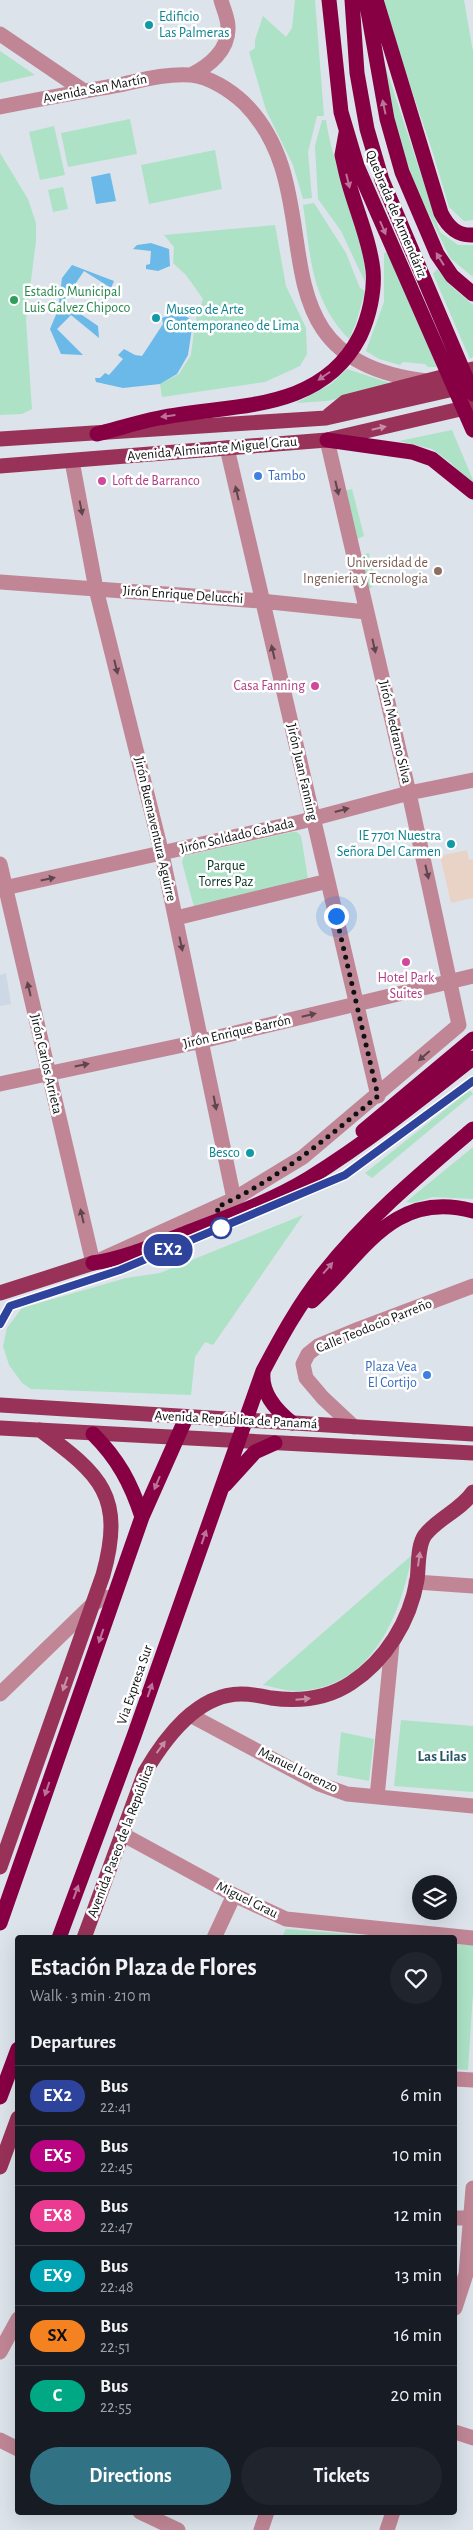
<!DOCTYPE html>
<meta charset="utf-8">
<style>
:root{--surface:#171b24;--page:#20242c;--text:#f1f3f6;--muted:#9ea1a6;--line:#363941;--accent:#317385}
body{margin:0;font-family:"Alegreya Sans",sans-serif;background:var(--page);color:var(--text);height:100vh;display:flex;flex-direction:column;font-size:19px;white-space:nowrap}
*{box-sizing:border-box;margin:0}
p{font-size:16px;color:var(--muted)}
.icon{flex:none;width:28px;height:28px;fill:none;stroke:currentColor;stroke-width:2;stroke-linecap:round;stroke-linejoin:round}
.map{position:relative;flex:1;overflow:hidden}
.panel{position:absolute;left:15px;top:1935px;width:442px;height:580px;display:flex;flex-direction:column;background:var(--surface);border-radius:5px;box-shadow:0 5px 20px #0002}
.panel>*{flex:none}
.badge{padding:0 10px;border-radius:16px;font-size:18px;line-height:32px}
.fabs{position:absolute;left:412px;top:1875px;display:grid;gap:10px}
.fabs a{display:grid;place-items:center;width:45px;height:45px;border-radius:50%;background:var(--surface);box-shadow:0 5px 20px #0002;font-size:25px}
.you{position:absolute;width:25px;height:25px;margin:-12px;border:4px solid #fff;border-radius:50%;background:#1a73e8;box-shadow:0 0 0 8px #1a73e833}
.map>.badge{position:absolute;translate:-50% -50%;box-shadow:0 0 0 2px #fff}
h2{padding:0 15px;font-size:19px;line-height:45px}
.round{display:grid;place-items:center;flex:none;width:52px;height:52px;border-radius:26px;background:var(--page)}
.head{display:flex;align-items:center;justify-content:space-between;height:85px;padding:0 15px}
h1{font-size:24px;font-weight:700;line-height:38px}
.primary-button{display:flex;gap:10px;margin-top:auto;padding:10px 15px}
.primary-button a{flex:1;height:58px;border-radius:30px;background:var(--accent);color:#fff;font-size:20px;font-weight:700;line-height:58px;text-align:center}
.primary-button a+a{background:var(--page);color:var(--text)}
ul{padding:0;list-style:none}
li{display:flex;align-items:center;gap:15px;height:60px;padding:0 15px;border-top:1px solid var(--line)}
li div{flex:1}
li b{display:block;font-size:19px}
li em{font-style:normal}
li .badge{min-width:55px;font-weight:700;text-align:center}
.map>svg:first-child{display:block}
.built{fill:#cdd8e6}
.education{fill:#e9d3c7}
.green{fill:#ade2c6}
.water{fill:#6ab9e9}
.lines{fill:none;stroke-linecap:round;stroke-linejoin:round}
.minor{stroke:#c08696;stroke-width:15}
.major{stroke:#983259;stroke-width:15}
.highway{stroke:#860043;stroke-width:15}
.oneway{fill:#bc7398}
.oneway2{fill:#c68ea4}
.oneway3{fill:#5f464e}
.line-casing{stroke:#fff;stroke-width:11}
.line{stroke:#2d439c;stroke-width:8}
.walk{stroke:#0f1114;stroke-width:5;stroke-dasharray:0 9}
.culture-dot{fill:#0f9aa8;stroke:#fff;stroke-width:2}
.leisure-dot{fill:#2e9e5b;stroke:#fff;stroke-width:2}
.shop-dot{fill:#3f7fe0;stroke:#fff;stroke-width:2}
.hotel-dot{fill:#d1479c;stroke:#fff;stroke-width:2}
.education-dot{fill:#8d6e63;stroke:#fff;stroke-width:2}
.stop-dot{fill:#fff;stroke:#2d439c;stroke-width:2.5}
.labels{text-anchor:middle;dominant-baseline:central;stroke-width:5;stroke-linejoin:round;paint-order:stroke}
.culture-label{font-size:14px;fill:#0d838f;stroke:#fff;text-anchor:start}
.street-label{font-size:14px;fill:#0f1114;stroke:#fff}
.leisure-label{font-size:14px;fill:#27864d;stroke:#fff;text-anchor:start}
.shop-label{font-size:14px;fill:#366cbe;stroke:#fff;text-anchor:start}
.hotel-label{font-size:14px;fill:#b23c85;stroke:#fff;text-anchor:start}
.education-label{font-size:14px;fill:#785e54;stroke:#fff;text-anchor:end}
.park-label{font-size:14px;fill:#093121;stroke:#fff}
.neighbourhood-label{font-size:15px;font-weight:bold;fill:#245867;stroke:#fff}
</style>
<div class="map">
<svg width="473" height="2530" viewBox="0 0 473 2530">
<rect width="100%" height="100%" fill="#dce3ea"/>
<!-- built -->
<path class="built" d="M6,973L11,1004L0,1006V975Z"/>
<!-- education -->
<path class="education" d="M467,850L469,860L473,859V898L451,903L440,856Z"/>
<!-- green -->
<path class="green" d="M295,0H315L324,116H317L308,152L312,198L303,199L293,165L266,110L249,52L255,48V40L263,16L286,37L292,28Z
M381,0H464L473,52V220L464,221L449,207L432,150Z
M0,51L35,75L0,83Z
M383,59L440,232L458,245H473V277L450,258L416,187L406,160L396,126Z
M130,119L137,154L68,167L61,133Z
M322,120H326C333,173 367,232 365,282L341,231L318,199L315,146Z
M54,126L65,175L40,180L29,132Z
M215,150L222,189L149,204L141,165Z
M0,153L28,199L36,223V241L26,320L32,409L22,414L0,415Z
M63,187L68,209L53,212L48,190Z
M314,203L346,253L360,288L365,291L356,323L349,339C310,299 311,256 303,205Z
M275,225L286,286L306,328L307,354L300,366L265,382L162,397L160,384L179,374L191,355L195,323L203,299L186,275L173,263L174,247L164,235Z
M388,252L437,367H428L425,364L403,362L400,365L379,359L366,351L384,302V253Z
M437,269L451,286L473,305V357L470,359L433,274Z
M347,369L399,386L327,401L296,403L331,384Z
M452,430L473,480V487L452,464L432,449L399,441Z
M352,489L364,536L357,539L345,491Z
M369,553L375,581L374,585L368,590L361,555Z
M292,832H297L301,836L308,879L194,907L182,862L184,856Z
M470,1090L473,1094L372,1178L365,1173Z
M473,1147V1199L433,1197L413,1203L406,1202Z
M303,1215L213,1345L205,1342L195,1357L191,1395L31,1389L22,1383L9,1365L3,1346L7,1328L22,1308L126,1278L160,1273Z
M412,1555C400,1616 373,1686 300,1691C289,1692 274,1687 263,1685Z
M401,1720L473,1726V1792L394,1786Z
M341,1732L374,1739L369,1781L337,1775Z
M286,1929L384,1937H282Z
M455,1944L473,1945V1993L468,2070L455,2069Z"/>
<!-- water -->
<path class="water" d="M110,173L116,201L96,204L91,177Z
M151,243L169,249L170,266L158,271L146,269V265L150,264L151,251L133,249L137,245Z
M72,265L114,281L111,288L84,271L63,302L98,326L99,338L71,315L57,329L83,355L61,354L50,329L58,310L62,278Z
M179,311L191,320L192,328L188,355L177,374L160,384L123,388L96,382L95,378H100L105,373L109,375L123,359L118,355L124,349L135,355L142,356L163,324L162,318Z"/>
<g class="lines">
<!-- minor -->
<path class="minor" d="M0,34L84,91
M191,75C209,66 229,50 228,27C228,18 223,8 221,0
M0,107C40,99 80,92 119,85C142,80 167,73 191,75C210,77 230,90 244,103C339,198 240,359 427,381
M227,448L378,1096
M72,461L96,589L162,854L234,1199
M0,582L261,601L366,612
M0,864L93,1263L234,1199L303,1157L459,1025L409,793L327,440
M0,889L300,822L409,793L473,780
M176,918L328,881
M0,1084L202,1041L473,976
M354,1427L323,1398L306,1378L303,1364L308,1354L318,1346L359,1329L473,1286
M416,1582L473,1586
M0,1694L92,1605L103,1598L114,1597
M190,1715L319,1784L347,1794L473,1806
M377,1797L392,1644
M122,1834L234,1895L286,1919L473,1938
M214,1938L234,1895
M455,2079L473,2080
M455,2218H472
M455,2308L466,2274L473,2188
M0,2352L18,2319
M455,2432L473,2438
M0,2440L18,2449
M140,2512L178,2530
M261,2530L267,2512
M387,2530L393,2512"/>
<!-- major -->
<path class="major" d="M329,415L345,402L473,369
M0,439L326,418L467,386
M0,466L327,440L473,406
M0,1293L93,1263
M0,1405L473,1434
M0,1428L473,1453
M0,1867L103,1575C125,1496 101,1475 40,1430
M84,1938L145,1772C165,1738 197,1694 241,1694C251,1694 262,1696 271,1698C300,1702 327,1699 351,1683C386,1660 410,1621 417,1580C419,1567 417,1546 425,1535C438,1518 461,1510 473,1492
M0,2167L18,2118"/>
<!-- highway -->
<path class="highway" d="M329,0L341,112L357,166L473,430
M352,0L357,73L367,129L382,180L473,394
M366,0L387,119L402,172L437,254L452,276L473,294
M376,0L441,213C448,227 457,236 473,235
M97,434C117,429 138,422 159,418C231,403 320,414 360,336C369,317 375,291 373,270C369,235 352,202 345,168L342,155L346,133
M327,440L412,452L432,459L473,492
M363,1131L473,1039
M93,1263C125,1258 155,1245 186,1233C227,1217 270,1202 308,1179C366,1143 420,1100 473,1058
M312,1301C362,1255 392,1189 473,1211
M263,1373C261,1394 277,1411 292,1423
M93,1434C118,1459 131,1483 142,1517
M225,1485L255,1452L275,1443
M0,1923L142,1517L186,1418
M59,1938L134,1736L263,1371C281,1337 299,1304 323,1274C366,1219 420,1174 473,1129
M0,2097L18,2049"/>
</g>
<!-- one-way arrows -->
<defs><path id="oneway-solid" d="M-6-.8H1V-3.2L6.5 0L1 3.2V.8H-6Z" transform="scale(1.25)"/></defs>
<g class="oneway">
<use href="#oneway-solid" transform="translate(384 107) rotate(-102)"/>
<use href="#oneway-solid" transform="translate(348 181) rotate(76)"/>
<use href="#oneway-solid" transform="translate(383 228) rotate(67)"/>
<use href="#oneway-solid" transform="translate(440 259) rotate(-122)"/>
<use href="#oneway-solid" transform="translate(324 376) rotate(145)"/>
<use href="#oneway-solid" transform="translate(168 416) rotate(173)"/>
<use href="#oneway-solid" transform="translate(328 1268) rotate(-49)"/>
<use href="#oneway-solid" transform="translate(157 1483) rotate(113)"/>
<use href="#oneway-solid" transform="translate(204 1537) rotate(-71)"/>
<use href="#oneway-solid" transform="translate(101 1636) rotate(109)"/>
<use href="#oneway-solid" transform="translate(150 1690) rotate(-71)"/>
<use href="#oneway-solid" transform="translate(47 1789) rotate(109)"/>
<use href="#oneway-solid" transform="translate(76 1892) rotate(-70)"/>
</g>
<g class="oneway2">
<use href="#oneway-solid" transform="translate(379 428) rotate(-13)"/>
<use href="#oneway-solid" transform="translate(419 1559) rotate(-82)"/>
<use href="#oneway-solid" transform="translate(65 1684) rotate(109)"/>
<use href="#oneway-solid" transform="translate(303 1699) rotate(-5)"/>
<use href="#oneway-solid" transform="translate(161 1747) rotate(-54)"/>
</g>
<g class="oneway3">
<use href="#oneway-solid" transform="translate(337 488) rotate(77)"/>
<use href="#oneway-solid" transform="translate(237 493) rotate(-103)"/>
<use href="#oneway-solid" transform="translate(81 508) rotate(79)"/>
<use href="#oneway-solid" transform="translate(374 646) rotate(77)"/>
<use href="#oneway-solid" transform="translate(273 652) rotate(-103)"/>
<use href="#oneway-solid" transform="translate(116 667) rotate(76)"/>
<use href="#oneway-solid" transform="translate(342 810) rotate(-15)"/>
<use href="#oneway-solid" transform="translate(427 872) rotate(77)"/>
<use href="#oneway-solid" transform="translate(48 879) rotate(-12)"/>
<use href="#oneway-solid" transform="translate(181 944) rotate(78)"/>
<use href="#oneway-solid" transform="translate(29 989) rotate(-103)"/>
<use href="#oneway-solid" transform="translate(309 1015) rotate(-13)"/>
<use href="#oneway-solid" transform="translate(424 1056) rotate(139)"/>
<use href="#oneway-solid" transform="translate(82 1065) rotate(-11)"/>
<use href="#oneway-solid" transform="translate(215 1103) rotate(79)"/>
<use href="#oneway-solid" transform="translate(82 1216) rotate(-103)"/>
</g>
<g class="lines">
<defs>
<path id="line" d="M0,1324L10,1306L120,1270L345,1175L473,1081"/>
</defs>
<!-- line casing -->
<use href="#line" class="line-casing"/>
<!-- line -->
<use href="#line" class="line"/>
<!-- walk -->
<path class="walk" d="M221,1228L217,1207C278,1180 328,1137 378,1096L336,916"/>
</g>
<!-- markers -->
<g class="culture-dot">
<circle cx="149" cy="25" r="5"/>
<circle cx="156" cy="318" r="5"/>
<circle cx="451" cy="844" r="5"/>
<circle cx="250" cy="1153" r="5"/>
</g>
<circle class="leisure-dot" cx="14" cy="300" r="5"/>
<g class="shop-dot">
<circle cx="258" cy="476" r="5"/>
<circle cx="427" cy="1375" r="5"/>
</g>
<g class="hotel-dot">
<circle cx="102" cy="481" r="5"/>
<circle cx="315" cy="686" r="5"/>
<circle cx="406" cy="962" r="5"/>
</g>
<circle class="education-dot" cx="438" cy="571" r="5"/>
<circle class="stop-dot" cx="221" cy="1228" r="10"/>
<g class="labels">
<!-- culture labels -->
<g class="culture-label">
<text x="159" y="17">Edificio<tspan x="159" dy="16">Las Palmeras</tspan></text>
<text x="166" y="310">Museo de Arte<tspan x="166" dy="16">Contemporaneo de Lima</tspan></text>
<text x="441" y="836" text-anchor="end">IE 7701 Nuestra<tspan x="441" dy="16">Señora Del Carmen</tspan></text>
<text x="240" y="1153" text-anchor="end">Besco</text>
</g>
<!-- street labels -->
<g class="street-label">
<text transform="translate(95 89) rotate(-11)">Avenida San Martín</text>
<text transform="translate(396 214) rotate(67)">Quebrada de Armendáriz</text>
<text transform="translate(212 449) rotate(-5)">Avenida Almirante Miguel Grau</text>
<text transform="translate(183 595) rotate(4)">Jirón Enrique Delucchi</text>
<text transform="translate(395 732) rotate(77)">Jirón Medrano Silva</text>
<text transform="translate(302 772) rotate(77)">Jirón Juan Fanning</text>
<text transform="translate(155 829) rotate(77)">Jirón Buenaventura Aguirre</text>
<text transform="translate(237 836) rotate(-13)">Jirón Soldado Cabada</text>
<text transform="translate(237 1032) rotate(-13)">Jirón Enrique Barrón</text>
<text transform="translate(46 1064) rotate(77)">Jirón Carlos Arrieta</text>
<text transform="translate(374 1326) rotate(-22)">Calle Teodocio Parreño</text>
<text transform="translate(236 1420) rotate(3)">Avenida República de Panamá</text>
<text transform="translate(135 1685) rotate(-71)">Via Expresa Sur</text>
<text transform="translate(298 1770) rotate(26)">Manuel Lorenzo</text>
<text transform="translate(121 1841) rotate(-69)">Avenida Paseo de la República</text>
<text transform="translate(247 1900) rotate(26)">Miguel Grau</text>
</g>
<!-- leisure labels -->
<g class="leisure-label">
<text x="24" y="292">Estadio Municipal<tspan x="24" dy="16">Luis Galvez Chipoco</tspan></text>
</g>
<!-- shop labels -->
<g class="shop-label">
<text x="268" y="476">Tambo</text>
<text x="417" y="1367" text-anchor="end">Plaza Vea<tspan x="417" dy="16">El Cortijo</tspan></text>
</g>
<!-- hotel labels -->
<g class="hotel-label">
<text x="112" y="481">Loft de Barranco</text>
<text x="305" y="686" text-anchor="end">Casa Fanning</text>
<text x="406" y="978" text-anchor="middle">Hotel Park<tspan x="406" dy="16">Suites</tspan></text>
</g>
<!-- education labels -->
<g class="education-label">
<text x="428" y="563">Universidad de<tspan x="428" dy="16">Ingenieria y Tecnologia</tspan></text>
</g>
<!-- park labels -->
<g class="park-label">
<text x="226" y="866">Parque<tspan x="226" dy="16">Torres Paz</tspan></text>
</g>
<!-- neighbourhood labels -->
<g class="neighbourhood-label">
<text x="442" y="1756">Las Lilas</text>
</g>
</g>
</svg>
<div class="fabs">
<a><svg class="icon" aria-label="layers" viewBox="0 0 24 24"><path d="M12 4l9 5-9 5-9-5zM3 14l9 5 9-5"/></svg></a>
</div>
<div class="you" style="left:336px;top:916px"></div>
<b class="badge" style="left:168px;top:1250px;background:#2d439c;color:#fff">EX2</b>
<section class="panel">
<div class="head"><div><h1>Estación Plaza de Flores</h1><p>Walk · 3 min · 210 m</p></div><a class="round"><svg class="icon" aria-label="heart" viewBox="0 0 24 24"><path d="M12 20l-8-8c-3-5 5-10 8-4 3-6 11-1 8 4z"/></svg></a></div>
<h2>Departures</h2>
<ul>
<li><span class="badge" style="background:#2d439c;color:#fff">EX2</span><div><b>Bus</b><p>22:41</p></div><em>6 min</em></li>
<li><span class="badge" style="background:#b80480;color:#fff">EX5</span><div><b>Bus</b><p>22:45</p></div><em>10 min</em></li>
<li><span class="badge" style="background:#eb3b91;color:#fff">EX8</span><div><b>Bus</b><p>22:47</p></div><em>12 min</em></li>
<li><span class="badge" style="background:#00a3b4;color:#fff">EX9</span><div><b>Bus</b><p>22:48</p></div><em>13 min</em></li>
<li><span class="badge" style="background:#f58220;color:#111">SX</span><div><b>Bus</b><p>22:51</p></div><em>16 min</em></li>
<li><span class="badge" style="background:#00a884;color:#fff">C</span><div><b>Bus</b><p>22:55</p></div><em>20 min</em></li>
</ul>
<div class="primary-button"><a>Directions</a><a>Tickets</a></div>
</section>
</div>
